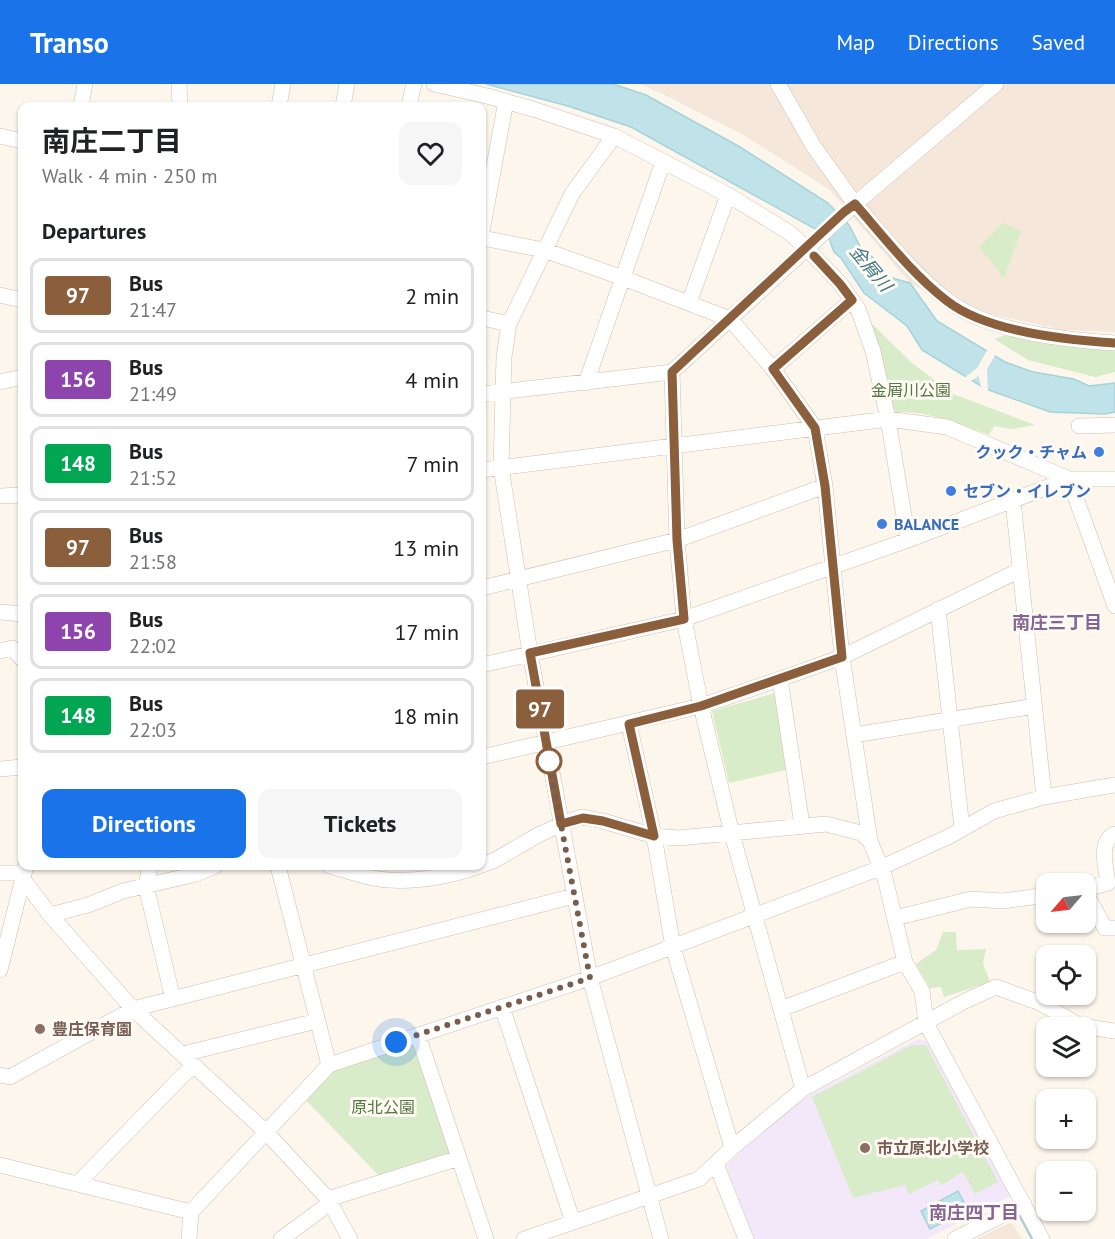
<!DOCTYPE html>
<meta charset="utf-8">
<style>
:root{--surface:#fff;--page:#f6f6f6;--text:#202124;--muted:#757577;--line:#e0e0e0;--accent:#1a73e8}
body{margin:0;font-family:"PT Sans","Noto Sans JP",sans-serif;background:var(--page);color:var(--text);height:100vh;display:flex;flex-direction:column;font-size:22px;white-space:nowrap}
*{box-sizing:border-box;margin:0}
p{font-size:20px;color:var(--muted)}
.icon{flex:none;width:33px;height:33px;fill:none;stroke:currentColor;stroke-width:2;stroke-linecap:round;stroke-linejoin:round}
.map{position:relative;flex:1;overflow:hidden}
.sheet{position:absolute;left:18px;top:18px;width:468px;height:768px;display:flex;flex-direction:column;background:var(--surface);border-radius:12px;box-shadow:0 2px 4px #0004}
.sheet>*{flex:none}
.badge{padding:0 12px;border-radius:4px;font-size:21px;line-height:39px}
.needle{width:39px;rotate:242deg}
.controls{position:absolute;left:1036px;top:789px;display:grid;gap:12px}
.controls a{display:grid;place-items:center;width:60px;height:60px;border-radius:12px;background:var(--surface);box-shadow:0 2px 4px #0004;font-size:30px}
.you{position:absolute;width:30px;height:30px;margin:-15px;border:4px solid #fff;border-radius:50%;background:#1a73e8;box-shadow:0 0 0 9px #1a73e833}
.map>.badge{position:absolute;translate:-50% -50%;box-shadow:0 0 0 3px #fff}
h2{padding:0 24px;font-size:22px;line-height:54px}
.round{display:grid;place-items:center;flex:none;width:63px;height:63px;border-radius:12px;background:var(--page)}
.head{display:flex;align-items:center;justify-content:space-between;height:102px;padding:0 24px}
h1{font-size:28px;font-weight:700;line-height:45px}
.cta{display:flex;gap:12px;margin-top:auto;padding:12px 24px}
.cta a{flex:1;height:69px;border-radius:12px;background:var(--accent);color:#fff;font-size:24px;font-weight:700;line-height:69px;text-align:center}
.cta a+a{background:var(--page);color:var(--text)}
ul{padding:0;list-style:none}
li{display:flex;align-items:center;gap:18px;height:75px;margin:0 12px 9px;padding:0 12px;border:3px solid var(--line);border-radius:12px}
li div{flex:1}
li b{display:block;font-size:22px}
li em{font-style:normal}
li .badge{min-width:66px;font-weight:700;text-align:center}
header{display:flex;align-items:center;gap:36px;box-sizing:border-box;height:84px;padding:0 30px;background:var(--accent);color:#fff}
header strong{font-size:28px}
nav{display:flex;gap:33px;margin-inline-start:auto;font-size:21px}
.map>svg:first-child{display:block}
.residential{fill:#f5e8da}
.education{fill:#f3e8fa}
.green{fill:#d8ecc9}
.water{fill:#bfe3e8;stroke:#a5d3da;stroke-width:1.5}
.pier{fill:#fdf6ec}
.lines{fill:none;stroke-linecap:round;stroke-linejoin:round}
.stream{stroke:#a5d3da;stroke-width:4}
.minor-casing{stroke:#d1beb0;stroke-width:16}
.minor{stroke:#fff;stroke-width:15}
.line-casing{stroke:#fff;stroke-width:14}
.line{stroke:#8b5e3c;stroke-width:9}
.walk{stroke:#7a5c4d;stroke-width:6;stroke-dasharray:0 10.8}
.shop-dot{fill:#3f7fe0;stroke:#fffaf3;stroke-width:2}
.stop-dot{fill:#fff;stroke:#8b5e3c;stroke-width:3}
.education-dot{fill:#8d6e63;stroke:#fffaf3;stroke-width:2}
.labels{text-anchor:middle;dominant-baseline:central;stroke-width:6;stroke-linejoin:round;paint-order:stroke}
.park-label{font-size:16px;fill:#537a41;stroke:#fffaf3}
.shop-label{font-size:16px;font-weight:bold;fill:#366cbe;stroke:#fffaf3;text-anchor:start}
.education-label{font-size:16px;font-weight:bold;fill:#785e54;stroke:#fffaf3;text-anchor:start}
.water-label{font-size:18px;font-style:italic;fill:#437c86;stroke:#fffaf3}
.neighbourhood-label{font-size:18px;font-weight:bold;fill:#846695;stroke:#fffaf3}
</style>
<header>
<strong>Transo</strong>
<nav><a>Map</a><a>Directions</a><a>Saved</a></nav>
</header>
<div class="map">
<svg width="1115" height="1155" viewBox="0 0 1115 1155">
<rect width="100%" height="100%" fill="#fdf6ec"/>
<!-- residential -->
<path class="residential" d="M639,0H1115V248L1062,246L956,222L910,199L830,106L745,52L661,9Z
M1011,1138L1022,1155H976Z"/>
<!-- education -->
<path class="education" d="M918,955L928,957L1011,1112L926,1155H755L726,1082L765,1045L808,1012Z"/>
<!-- green -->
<path class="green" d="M1003,139L1021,147L1004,194L979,163Z
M866,234L912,279L953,310L1035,341L1012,345L994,342L989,351C960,340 928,327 897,328L891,324Z
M1008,250L1115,263V288L1095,293L1028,276L994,255Z
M775,609L786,686L729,699L712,627Z
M943,848H956L957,866L986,865L983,879L990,898L944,913L941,903L930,904L916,880L936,866Z
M411,960L417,963L450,1063L449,1069L381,1094L305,1015L331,986Z
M912,961H926L998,1098L975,1110L963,1088L941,1101L938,1096L909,1110L905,1101L853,1114L812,1013Z"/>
<!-- water -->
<path class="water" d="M486,0H613L646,11L740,63L828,119L849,141L861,164L876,176L885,192L910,199L937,237L1005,278L1033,288L1074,295L1089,302L1115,299V328L1105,330L1050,328L986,305L922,266L907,242L864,209L841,174L834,168L828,152L631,43L568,22Z
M958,1107L968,1126L930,1145L921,1127Z"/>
<!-- pier -->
<path class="pier" d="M988,265L996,270L987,285L988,309L981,305L979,292L969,298L963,295L977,284Z"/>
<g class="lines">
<!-- stream -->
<path class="stream" d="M1018,1127L1033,1155"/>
<defs>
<path id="minor" d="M179,0L180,22
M434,0L487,12L536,26L614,52L728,111L790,149L805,163L840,199L858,225L873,267L888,335L908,456
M778,0L814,63L855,120L996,0
M81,22L85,0
M279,22L283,0
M343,22L347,0
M409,22L414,0
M0,52L22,57
M614,52L572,110L509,240L504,273L501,383L530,569L590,894L661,1155
M482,147L506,17
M482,154L544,166L623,194L730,235L773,285L815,344L825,402L842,573L870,757L885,794L905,878L922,907L926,939L1042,1155
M0,211L22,216
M689,219L728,111
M482,234L509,240
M773,285L852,216
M0,298L22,293
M586,299L663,78
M482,310L672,288
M1079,342L1115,341
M482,386L888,335L947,343L1069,395L1115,522
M0,412L22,411
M1013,417L1044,713
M482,504L677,456L825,402
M938,525L962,745
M0,528L22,530
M0,567L12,564L22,575
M482,581L684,535L908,456L1069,395H1115
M780,595L802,741
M629,640L654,752L673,863L732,1064
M854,651L1035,622
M482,673L701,622L780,595L842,573L1020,486
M0,685L22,683
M482,781L495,776L540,750L572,736L583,733L603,737L654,752L679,754L826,740L861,749L870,757
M150,782L146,802L173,915
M278,782L329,981
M330,782C349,787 368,795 388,796C418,798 452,792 479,782
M0,789H24
M23,795L50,831L133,925L266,1048L328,1115L350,1155
M1086,805L1108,799C1106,784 1098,757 1115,750
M1086,810L1105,844H1115
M50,831L88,821L123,807L196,790L215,782
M895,834L971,815L1003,817L1047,811
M0,886L26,782
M502,923L573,1138
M781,925L905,878
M418,951L486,1155
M183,970L317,937
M0,991L10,993L133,925L574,812
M803,1005L732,750L701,622L684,535L677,456L672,288L855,120C884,153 912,189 947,216C987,248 1065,256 1115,259
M716,1080L746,1155
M0,1081L191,1128
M77,1100L193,981
M328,1115L459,1074
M189,1155L191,1128L329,981L590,894L880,784L950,752L994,727L1044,713L1115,701
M281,1155L330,1119
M524,1155L699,1095L732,1064L803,1005L963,918L996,903L1040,919L1081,942L1115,947
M955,1155L1024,1120"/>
</defs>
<!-- minor casing -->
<use href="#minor" class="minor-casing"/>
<!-- minor -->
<use href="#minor" class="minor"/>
</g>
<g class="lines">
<defs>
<path id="line" d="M814,172L840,200L852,216L773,285L815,344L825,402L842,573L701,622L629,640L654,752L603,737L583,734L561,740L530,569L684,535L677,456L672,288L844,128L855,120C884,153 912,190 947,217C987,248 1065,256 1115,259"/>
</defs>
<!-- line casing -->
<use href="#line" class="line-casing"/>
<!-- line -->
<use href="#line" class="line"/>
<!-- walk -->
<path class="walk" d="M396,958L590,894L549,677"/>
</g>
<!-- markers -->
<g class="shop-dot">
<circle cx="1099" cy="368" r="6"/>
<circle cx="951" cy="407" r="6"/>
<circle cx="882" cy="440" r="6"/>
</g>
<circle class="stop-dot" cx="549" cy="677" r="12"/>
<g class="education-dot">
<circle cx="40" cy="945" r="6"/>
<circle cx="865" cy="1064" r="6"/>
</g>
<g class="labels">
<!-- park labels -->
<g class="park-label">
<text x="911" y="306">金屑川公園</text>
<text x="383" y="1023">原北公園</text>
</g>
<!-- shop labels -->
<g class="shop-label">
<text x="1087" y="368" text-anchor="end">クック・チャム</text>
<text x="963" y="407">セブン・イレブン</text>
<text x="894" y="440">BALANCE</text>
</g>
<!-- education labels -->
<g class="education-label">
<text x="52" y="945">豊庄保育園</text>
<text x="877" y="1064">市立原北小学校</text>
</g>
<!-- water labels -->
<g class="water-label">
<text transform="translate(871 184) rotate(50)">金屑川</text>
</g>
<!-- neighbourhood labels -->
<g class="neighbourhood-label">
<text x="1057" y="538">南庄三丁目</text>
<text x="974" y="1128">南庄四丁目</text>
</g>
</g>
</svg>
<div class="controls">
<a><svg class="needle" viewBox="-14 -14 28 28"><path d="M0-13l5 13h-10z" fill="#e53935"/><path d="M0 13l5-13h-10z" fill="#757577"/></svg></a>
<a><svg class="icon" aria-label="locate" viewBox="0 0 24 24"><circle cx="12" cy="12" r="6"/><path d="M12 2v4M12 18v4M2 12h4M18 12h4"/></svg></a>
<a><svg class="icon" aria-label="layers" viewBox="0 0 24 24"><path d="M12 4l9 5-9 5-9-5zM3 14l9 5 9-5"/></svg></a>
<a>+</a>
<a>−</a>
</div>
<div class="you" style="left:396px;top:958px"></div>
<b class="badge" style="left:540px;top:625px;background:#8b5e3c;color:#fff">97</b>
<section class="sheet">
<div class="head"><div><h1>南庄二丁目</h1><p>Walk · 4 min · 250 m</p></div><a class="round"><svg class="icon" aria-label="heart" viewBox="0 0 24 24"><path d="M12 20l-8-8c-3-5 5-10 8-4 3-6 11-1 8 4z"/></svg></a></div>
<h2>Departures</h2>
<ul>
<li><span class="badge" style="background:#8b5e3c;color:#fff">97</span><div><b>Bus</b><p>21:47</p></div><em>2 min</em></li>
<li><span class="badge" style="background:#8e44ad;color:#fff">156</span><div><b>Bus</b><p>21:49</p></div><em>4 min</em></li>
<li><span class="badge" style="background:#00a651;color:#fff">148</span><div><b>Bus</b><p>21:52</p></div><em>7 min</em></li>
<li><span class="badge" style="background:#8b5e3c;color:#fff">97</span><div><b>Bus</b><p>21:58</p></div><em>13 min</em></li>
<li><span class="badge" style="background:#8e44ad;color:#fff">156</span><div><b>Bus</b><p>22:02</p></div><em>17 min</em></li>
<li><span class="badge" style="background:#00a651;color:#fff">148</span><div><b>Bus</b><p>22:03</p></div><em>18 min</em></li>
</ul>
<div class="cta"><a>Directions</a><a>Tickets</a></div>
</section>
</div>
